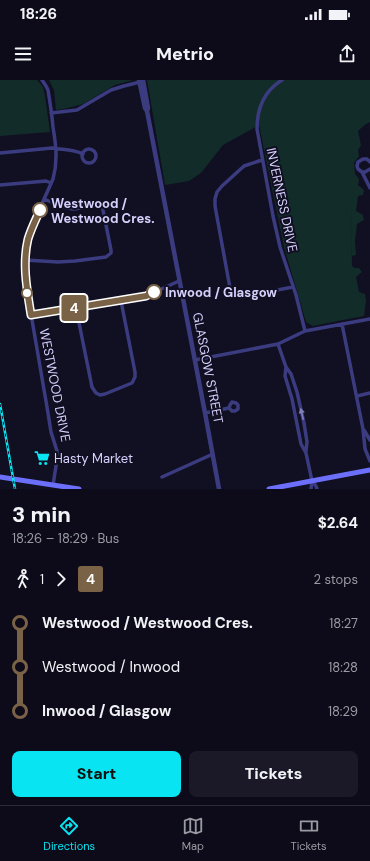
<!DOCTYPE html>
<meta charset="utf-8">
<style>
:root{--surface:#0d0b1a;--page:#1b1927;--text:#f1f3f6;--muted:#9a9ba2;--line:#2d2b39;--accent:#09e4f2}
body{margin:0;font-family:"DM Sans",sans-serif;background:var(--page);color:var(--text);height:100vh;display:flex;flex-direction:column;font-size:15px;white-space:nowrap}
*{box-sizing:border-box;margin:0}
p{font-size:13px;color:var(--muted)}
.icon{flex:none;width:22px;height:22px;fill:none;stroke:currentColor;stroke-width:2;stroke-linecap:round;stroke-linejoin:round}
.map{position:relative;height:409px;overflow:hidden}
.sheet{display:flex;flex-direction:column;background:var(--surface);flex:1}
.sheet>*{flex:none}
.badge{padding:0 8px;border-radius:3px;font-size:14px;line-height:26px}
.map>.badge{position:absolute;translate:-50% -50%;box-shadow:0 0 0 2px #fff}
.legs{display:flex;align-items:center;gap:6px;height:44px;padding:0 12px;font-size:13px}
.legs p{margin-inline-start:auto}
.summary{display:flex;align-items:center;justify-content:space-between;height:68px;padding:0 12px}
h1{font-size:22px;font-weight:800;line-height:30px}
.action{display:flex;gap:8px;margin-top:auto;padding:8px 12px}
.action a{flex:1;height:46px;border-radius:8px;background:var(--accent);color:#111;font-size:16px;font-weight:800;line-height:46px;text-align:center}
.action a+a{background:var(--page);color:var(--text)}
ul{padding:0 12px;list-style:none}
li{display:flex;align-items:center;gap:14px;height:44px;font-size:15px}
li i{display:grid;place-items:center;width:6px;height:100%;margin:0 5px;background:currentColor}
li i::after{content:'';width:10px;height:10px;margin:-5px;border:3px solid;border-radius:50%;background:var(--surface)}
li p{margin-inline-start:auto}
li:first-child i{background:linear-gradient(#0000 50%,currentColor 0)}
li:last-child i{background:linear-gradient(currentColor 50%,#0000 0)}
.status{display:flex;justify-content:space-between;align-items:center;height:28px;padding:0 20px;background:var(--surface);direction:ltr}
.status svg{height:11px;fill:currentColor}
header{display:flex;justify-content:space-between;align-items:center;height:52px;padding:0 12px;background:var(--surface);font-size:18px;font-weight:800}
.dock{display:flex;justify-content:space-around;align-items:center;height:56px;border-top:1px solid var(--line);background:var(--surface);font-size:11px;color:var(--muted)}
.dock a{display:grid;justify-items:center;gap:2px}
.dock .active{color:var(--accent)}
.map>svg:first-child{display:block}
.green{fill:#122c2a}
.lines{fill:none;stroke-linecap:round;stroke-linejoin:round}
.minor{stroke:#3b3c80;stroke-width:3.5}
.tertiary{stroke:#3b3c80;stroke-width:4.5}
.secondary{stroke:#6c6ffa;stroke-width:5}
.rail-casing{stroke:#09e4f2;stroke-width:2.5}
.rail{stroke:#110f22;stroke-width:1;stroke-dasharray:3;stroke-linecap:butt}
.oneway{fill:#807fb8}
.line-1-casing{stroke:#fff;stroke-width:9}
.line-1{stroke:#796246;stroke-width:6}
.stop-1-dot{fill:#fff;stroke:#796246;stroke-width:2}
.labels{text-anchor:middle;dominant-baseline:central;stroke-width:4;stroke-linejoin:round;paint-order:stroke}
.street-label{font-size:13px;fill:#d5d1fd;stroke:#110f22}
.stop-label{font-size:13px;font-weight:bold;fill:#d5d1fd;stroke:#110f22;text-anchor:start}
.poi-label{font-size:13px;fill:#d5d1fd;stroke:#110f22;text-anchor:start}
</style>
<div class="status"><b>18:26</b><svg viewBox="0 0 49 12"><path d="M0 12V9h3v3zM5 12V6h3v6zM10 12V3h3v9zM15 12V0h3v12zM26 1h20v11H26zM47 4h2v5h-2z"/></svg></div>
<header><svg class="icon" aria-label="menu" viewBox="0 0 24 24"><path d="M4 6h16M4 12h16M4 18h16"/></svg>Metrio<svg class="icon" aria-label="share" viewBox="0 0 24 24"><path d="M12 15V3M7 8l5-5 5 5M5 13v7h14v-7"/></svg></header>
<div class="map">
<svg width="370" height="409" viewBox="0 0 370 409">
<rect width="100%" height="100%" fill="#110f22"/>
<!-- green -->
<path class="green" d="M0,0H37L43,7L45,16L50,52L0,56Z
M49,0H133L115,5L83,24L64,29L56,30L54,10Z
M147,0H370V42L366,44L358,51L361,65L358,70L359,76L354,83L355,94L359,99L358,105L364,110L363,115L358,116L356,131L363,135L364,140L357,144L355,161L356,175L352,176L351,126L352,186L355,188H359L362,192L356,197L359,212L365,214L366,221L364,236L359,237H358L313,246L306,242L284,167L259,45L223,65L201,93L189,101L165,105Z"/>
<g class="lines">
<!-- minor -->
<path class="minor" d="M42,0L46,6L48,10C50,22 52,35 53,47C56,65 58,81 53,99C45,118 34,138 29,158C25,173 25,189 26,205L47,327L51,352L57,371L56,386L53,405
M282,0C264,11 257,28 257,49L273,136L280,167L296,215L305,251
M51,33L77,30L111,10L124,6L140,2
M82 76a7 7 0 1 1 14 0a7 7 0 1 1-14 0Z
M0,73L52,68C63,70 73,69 83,74
M262,80L244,86L222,106L217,112L215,119V126L230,208C233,213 235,216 241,217L293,207
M370,82L367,79H363L358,82L357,86L358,89L362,92L370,108
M362,92H365L370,89
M0,105L46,101L51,103
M25,180L58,182L75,181L106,177L111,173V170L102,125L74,129L66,128L44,119
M76,228L92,307L96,313L100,315L105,314L132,303L135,297V292L121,221
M31,235L146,216L179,201
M342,244L363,349L365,369L370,381
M278,264L286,287L291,294L297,312L304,343L307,362L306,371
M195,280L278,264L305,251L370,239
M286,287L285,296L292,319L301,364L306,373L312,401L311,409
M357,316L370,313
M205,333L229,328L232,331H235L238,329V325L236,323L232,322L230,325L229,328
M364,350L370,360
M162,397L213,374
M312,401L316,406L317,409"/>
<!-- tertiary -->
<path class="tertiary" d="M139,0L145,28L147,31L205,333L219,409
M143,0L148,28L147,31"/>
<!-- secondary -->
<path class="secondary" d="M0,397L79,409
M269,409L370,390"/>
<defs>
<path id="rail" d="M0,324L15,409"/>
</defs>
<!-- rail casing -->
<use href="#rail" class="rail-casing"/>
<!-- rail -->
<use href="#rail" class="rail"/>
</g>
<!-- one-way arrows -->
<defs><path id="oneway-solid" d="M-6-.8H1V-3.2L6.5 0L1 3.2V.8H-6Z"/></defs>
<use class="oneway" href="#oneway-solid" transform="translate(302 334) rotate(-103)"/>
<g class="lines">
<defs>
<path id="line-1" d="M40,130C36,139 31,149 28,159C22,184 27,210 31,235L146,216L154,212"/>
</defs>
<!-- line-1 casing -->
<use href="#line-1" class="line-1-casing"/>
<!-- line-1 -->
<use href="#line-1" class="line-1"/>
</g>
<!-- icons -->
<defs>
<symbol id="supermarket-bare" viewBox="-9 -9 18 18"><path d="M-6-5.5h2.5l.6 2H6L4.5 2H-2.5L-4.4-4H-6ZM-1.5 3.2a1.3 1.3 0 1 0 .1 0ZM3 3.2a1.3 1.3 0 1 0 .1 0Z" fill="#09e4f2" stroke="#110f22" stroke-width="2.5" paint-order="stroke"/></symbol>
</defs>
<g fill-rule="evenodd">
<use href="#supermarket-bare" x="31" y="367" width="22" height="22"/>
</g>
<!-- markers -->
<g class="stop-1-dot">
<circle cx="40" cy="130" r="7"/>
<circle cx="154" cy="212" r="7"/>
<circle cx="27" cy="213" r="5"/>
</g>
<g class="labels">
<!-- street labels -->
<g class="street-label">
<text transform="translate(282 120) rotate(78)">INVERNESS DRIVE</text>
<text transform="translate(208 288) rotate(79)">GLASGOW STREET</text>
<text transform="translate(55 305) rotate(79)">WESTWOOD DRIVE</text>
</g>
<!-- stop labels -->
<g class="stop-label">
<text x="51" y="123">Westwood /<tspan x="51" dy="15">Westwood Cres.</tspan></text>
<text x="165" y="212">Inwood / Glasgow</text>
</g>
<!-- poi labels -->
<g class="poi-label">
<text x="54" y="378">Hasty Market</text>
</g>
</g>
</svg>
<b class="badge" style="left:74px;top:228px;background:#796246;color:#fff">4</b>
</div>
<section class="sheet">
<div class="summary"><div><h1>3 min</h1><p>18:26 – 18:29 · Bus</p></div><b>$2.64</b></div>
<div class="legs"><svg class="icon" aria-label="walk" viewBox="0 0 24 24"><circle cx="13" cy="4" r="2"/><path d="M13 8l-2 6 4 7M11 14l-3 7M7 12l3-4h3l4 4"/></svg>1<svg class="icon" aria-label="forward" viewBox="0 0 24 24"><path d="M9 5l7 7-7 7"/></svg><b class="badge" style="background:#796246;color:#fff">4</b><p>2 stops</p></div>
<ul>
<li><i style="color:#796246"></i><b>Westwood / Westwood Cres.</b><p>18:27</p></li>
<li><i style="color:#796246"></i><span>Westwood / Inwood</span><p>18:28</p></li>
<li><i style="color:#796246"></i><b>Inwood / Glasgow</b><p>18:29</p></li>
</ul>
<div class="action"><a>Start</a><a>Tickets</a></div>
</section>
<nav class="dock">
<a class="active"><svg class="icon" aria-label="directions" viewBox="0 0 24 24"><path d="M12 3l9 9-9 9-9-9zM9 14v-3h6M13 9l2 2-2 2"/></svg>Directions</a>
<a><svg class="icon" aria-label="map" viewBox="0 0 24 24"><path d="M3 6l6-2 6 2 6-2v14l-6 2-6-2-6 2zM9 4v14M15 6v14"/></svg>Map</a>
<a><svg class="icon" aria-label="tickets" viewBox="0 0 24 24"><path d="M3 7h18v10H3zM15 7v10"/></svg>Tickets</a>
</nav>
